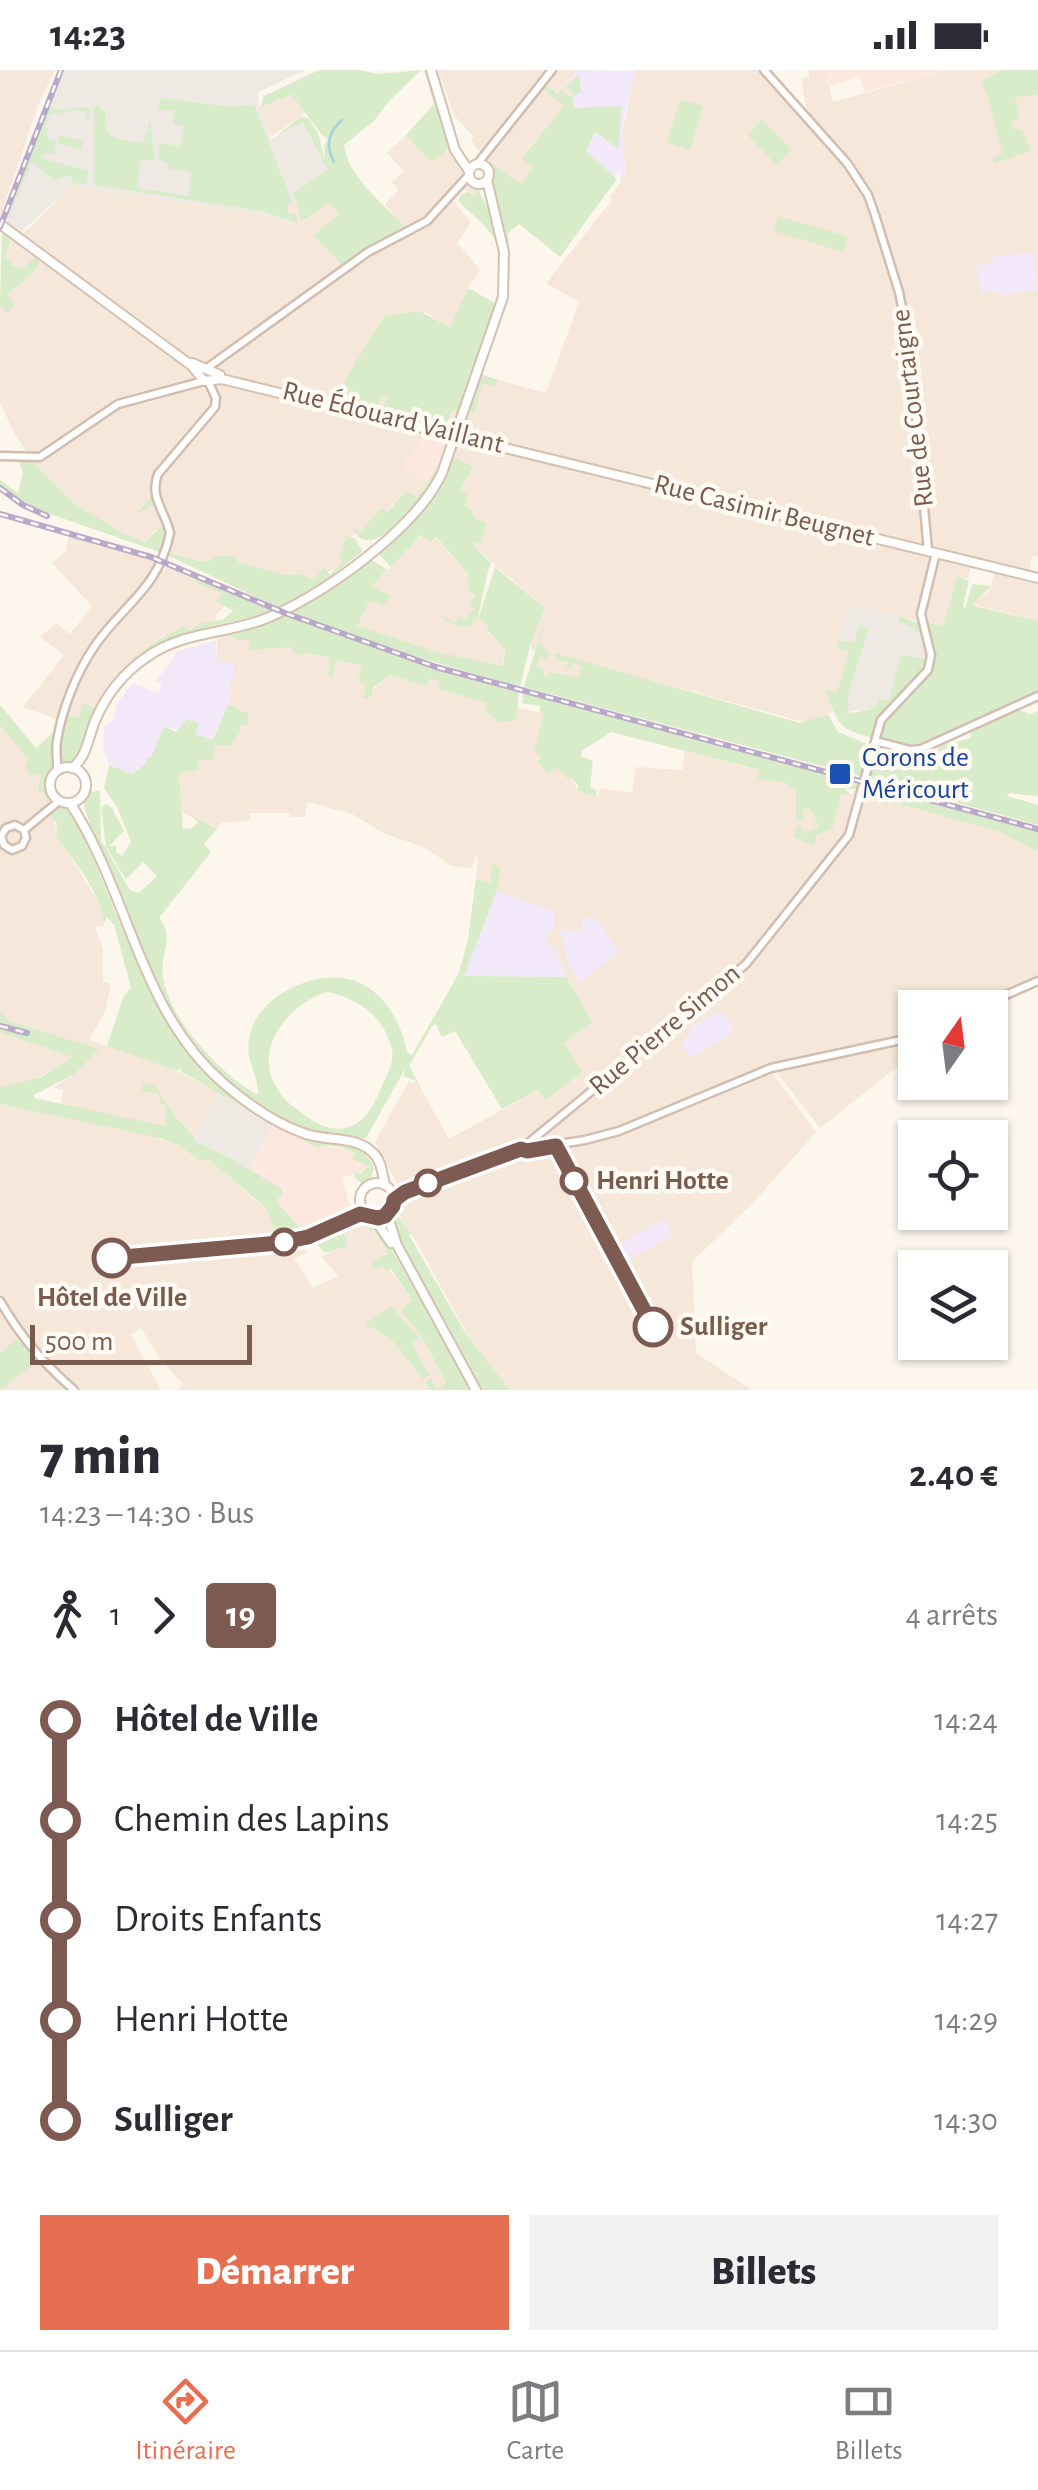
<!DOCTYPE html>
<html lang="fr">
<meta charset="utf-8">
<style>
:root{--surface:#fff;--page:#f2f2f3;--text:#2b2b33;--muted:#7c7c81;--line:#e1e1e2;--accent:#e76f51}
body{margin:0;font-family:"Alegreya Sans",sans-serif;background:var(--page);color:var(--text);height:100vh;display:flex;flex-direction:column;font-size:38px;white-space:nowrap}
*{box-sizing:border-box;margin:0}
p{font-size:32px;color:var(--muted)}
.icon{flex:none;width:55px;height:55px;fill:none;stroke:currentColor;stroke-width:2;stroke-linecap:round;stroke-linejoin:round}
.map{position:relative;height:1320px;overflow:hidden}
.panel{display:flex;flex-direction:column;background:var(--surface);flex:1}
.panel>*{flex:none}
.badge{padding:0 20px;border-radius:8px;font-size:35px;line-height:65px}
.needle{width:65px;rotate:14deg}
.fabs{position:absolute;left:898px;top:920px;display:grid;gap:20px}
.fabs a{display:grid;place-items:center;width:110px;height:110px;border-radius:0px;background:var(--surface);box-shadow:0 2px 8px #0004;font-size:50px}
.scale{position:absolute;left:30px;bottom:25px;width:222px;box-sizing:border-box;padding-left:10px;border:5px solid #7a5c4d;border-top:0;font-size:28px;line-height:35px;white-space:nowrap;color:#7a5c4d;-webkit-text-stroke:8px #fffaf3;paint-order:stroke}
.map>.badge{position:absolute;translate:-50% -50%;box-shadow:0 0 0 5px #fff}
.legs{display:flex;align-items:center;gap:15px;height:110px;padding:0 40px;font-size:32px}
.legs p{margin-inline-start:auto}
.summary{display:flex;align-items:center;justify-content:space-between;height:170px;padding:0 40px}
h1{font-size:55px;font-weight:800;line-height:75px}
.button{display:flex;gap:20px;margin-top:auto;padding:20px 40px}
.button a{flex:1;height:115px;border-radius:0px;background:var(--accent);color:#fff;font-size:40px;font-weight:800;line-height:115px;text-align:center}
.button a+a{background:var(--page);color:var(--text)}
ul{padding:0 40px;list-style:none}
li{display:flex;align-items:center;gap:35px;height:100px;font-size:38px}
li i{display:grid;place-items:center;width:15px;height:100%;margin:0 12px;background:currentColor}
li i::after{content:'';width:25px;height:25px;margin:-12px;border:8px solid;border-radius:50%;background:var(--surface)}
li p{margin-inline-start:auto}
li:first-child i{background:linear-gradient(#0000 50%,currentColor 0)}
li:last-child i{background:linear-gradient(currentColor 50%,#0000 0)}
.status{display:flex;justify-content:space-between;align-items:center;height:70px;padding:0 50px;background:var(--surface);direction:ltr}
.status svg{height:28px;fill:currentColor}
.dock{display:flex;justify-content:space-around;align-items:center;height:140px;border-top:2px solid var(--line);background:var(--surface);font-size:28px;color:var(--muted)}
.dock a{display:grid;justify-items:center;gap:5px}
.dock .current{color:var(--accent)}
.map>svg:first-child{display:block}
.residential{fill:#f5e8da}
.commercial{fill:#fde8e0}
.industrial{fill:#efe9e4}
.education{fill:#f3e8fa}
.green{fill:#d8ecc9;fill-rule:evenodd}
.lines{fill:none;stroke-linecap:round;stroke-linejoin:round}
.stream{stroke:#a5d3da;stroke-width:2.5}
.tertiary-casing{stroke:#d1beb0;stroke-width:11}
.secondary-casing{stroke:#d6c0b0;stroke-width:12}
.tertiary{stroke:#fff;stroke-width:6}
.secondary{stroke:#fff;stroke-width:8}
.rail-casing{stroke:#b9a8c9;stroke-width:6}
.rail{stroke:#fffaf3;stroke-width:2.5;stroke-dasharray:8;stroke-linecap:butt}
.line-1-casing{stroke:#fff;stroke-width:22}
.line-1{stroke:#7d5a52;stroke-width:15}
.transit-dot{fill:#1a4fb4;stroke:#fffaf3;stroke-width:4}
.stop-1-dot{fill:#fff;stroke:#7d5a52;stroke-width:5}
.labels{text-anchor:middle;dominant-baseline:central;stroke-width:9;stroke-linejoin:round;paint-order:stroke}
.street-label{font-size:28px;fill:#7a5c4d;stroke:#fffaf3}
.transit-label{font-size:28px;fill:#164399;stroke:#fffaf3;text-anchor:start}
.stop-label{font-size:28px;font-weight:bold;fill:#7a5c4d;stroke:#fffaf3;text-anchor:start}
</style>
<div class="status"><b>14:23</b><svg viewBox="0 0 49 12"><path d="M0 12V9h3v3zM5 12V6h3v6zM10 12V3h3v9zM15 12V0h3v12zM26 1h20v11H26zM47 4h2v5h-2z"/></svg></div>
<div class="map">
<svg width="1038" height="1320" viewBox="0 0 1038 1320">
<rect width="100%" height="100%" fill="#fdf6ec"/>
<!-- residential -->
<path class="residential" d="M0,0H55L39,33L0,147Z
M438,0H578L565,17L573,23L570,27L542,17L564,35L522,87L533,98L521,115L486,89L471,71L474,67L454,45Z
M635,0H767L807,40L801,8L809,7V0H825L833,32L947,0H1038V486H1032L1030,500L1038,502V551L972,534L990,520L995,501L971,495L968,509L957,506L943,557L849,534L838,577L849,581L837,623L826,621L833,642L804,652L602,597L582,610L550,603L548,608L535,604L536,581L531,579V572L545,538L474,477L478,469L461,419L473,396L452,387L456,369L429,363L417,407L427,416L416,428L404,422L386,442L381,438L360,462L347,469L343,491L339,497L313,510L307,505L281,504L237,492L236,486L206,492L168,483L174,464L171,453L154,461L144,472L120,462L74,433L42,404L14,363L0,332V235L7,242L14,235L6,225L4,193L12,166L16,168L28,159L72,116L259,144L289,153L287,134L295,131L303,151L330,132L339,145L344,197L371,176L407,161L385,134L399,120L392,112L404,101L387,83L406,65L432,92L446,79L456,88L469,111L477,117L475,127L463,119L452,130L471,152L457,173L481,200L468,218L450,258L425,242L358,293L333,330L382,325L387,329L380,341L452,340L456,341L452,354L460,358L466,340L474,342L483,312L496,315L498,310L546,323L579,232L546,213L612,130L609,127L625,107L623,60Z
M291,24L306,43L270,67L260,38Z
M69,465L159,491L164,494L163,503L167,497L188,504L199,514L224,524L217,532L225,536L216,545V551L203,552L196,559L161,566L117,604L96,638L79,648L67,645L64,652L23,637L64,585L40,567L56,553L70,564L92,536L52,493L65,482Z
M422,465L435,467L470,506L475,539L489,556L486,560L505,579L502,597L437,582L356,556L377,518L373,515Z
M229,561L249,570L251,580L291,576L296,582L330,588L328,605L332,607L337,590L362,596L366,615L363,628L390,605L425,615L428,609L440,612L438,619L487,633L516,651L517,638L545,643L534,680L571,707L578,721L598,726L600,718L632,723L636,697L682,700L685,681L760,701L759,709L784,712L796,722V740L812,735L833,758L841,723L851,726L854,720L864,717L877,721V728L999,761L1038,782V911L976,937L915,938V983L820,1058L775,1000L771,1001L816,1062L754,1132L692,1192L696,1283L752,1320H510L471,1271L411,1163L396,1142L399,1118L375,1072L409,1011L412,1014L417,1011L449,1069L538,1020L547,1031L582,1003L564,973L593,951L566,907L555,878L548,874L546,864L553,860L554,842L497,821L501,798L493,795L490,813L476,809L478,787L475,786L472,798L451,796L426,778L383,763L352,744L307,732L305,747H290L289,743H249L250,751L221,753L217,759L182,743L179,701L198,700L197,690L240,655L247,644L231,635L229,609L217,593V567Z
M0,653L44,710L58,767L99,833L104,853L103,856H95L103,880V911L111,914L105,942L89,970L161,993L219,1023L195,1068L168,1036L166,1057L61,1034L63,1020L54,1017L76,1003L98,979L10,951L0,941Z
M0,962L73,987L29,1013L0,1018Z
M0,1034L150,1065L177,1075L201,1092L205,1089L210,1091L266,1139L279,1170L296,1168L307,1182L294,1189L313,1218L338,1206L321,1186L347,1176L342,1159L358,1154L371,1159L388,1183L381,1188L412,1230L400,1240L420,1264L446,1314L432,1320H178L183,1314L163,1293L141,1258L131,1265L161,1320H0L35,1290L18,1269L0,1282Z"/>
<!-- commercial -->
<path class="commercial" d="M825,0H945L865,22L860,6L828,17Z
M429,362L449,368L429,417L401,396Z
M274,1053L317,1077H340L351,1081L358,1090L372,1098L342,1108L351,1139L306,1164L275,1130L280,1119L249,1099Z"/>
<!-- industrial -->
<path class="industrial" d="M62,0H305L257,23L260,38L271,70L301,47L327,99L294,124L295,131L287,134L289,153L260,144L72,116L21,162L5,150Z
M849,533L899,546L898,552L912,555L921,563L927,583L926,590L902,585L889,629L878,630L871,639L852,641L849,645L846,644L850,632L847,629L869,559L854,574L839,570Z
M219,1023L274,1053L249,1099L194,1071Z"/>
<!-- education -->
<path class="education" d="M578,0L635,1L623,54L625,107L621,111L620,101L614,107L586,83L594,62L617,78L621,42L574,38L573,23L565,17Z
M1033,182L1038,220L997,225L996,221L980,223L977,195L993,193L992,187Z
M216,570L217,593H233L234,608L229,609L231,635L228,634L213,670L164,656L151,689L131,704L109,695L103,678L104,656L113,651L118,632L133,613L159,623L162,614L155,611L170,594L176,582Z
M497,821L554,842L553,860L546,864L548,873L555,878L566,907L464,906Z
M583,848H594L620,881L580,913L567,890L560,860L581,862Z
M719,941L727,947L734,962L691,988L680,974L690,965L688,962L697,953Z
M664,1149L673,1166L621,1194L612,1178Z"/>
<!-- green -->
<path class="green" d="M319,0H360L378,4L421,0L389,31L374,51L344,75C348,109 387,136 408,160L371,176L344,197L313,165L339,145L330,133L302,151L293,124L327,99L303,52L277,65L301,47L308,48L318,63L325,90L324,76L328,69L322,65L291,24L260,38L264,26Z
M424,0H427L465,104L447,79L432,93L406,65L434,34Z
M1004,0H1038V25L1015,27L1020,48L1011,51L1013,59H1022L1031,81L994,94L992,88L1002,84L989,30L981,11Z
M579,4L581,22L573,27L574,38L622,36L618,79L595,62L586,81L617,109L560,187L519,154L508,163C514,216 502,256 481,304L498,310L496,316L483,313L474,343L466,341C484,288 513,238 507,181C504,158 496,135 489,112L491,104L486,89L521,114L533,98L522,88L564,35L541,18L544,14L558,24L561,20L570,27L573,23L565,17Z
M161,28L231,37L254,35L292,132L287,134L289,144L296,143L298,153L261,141L94,115V37L100,33L99,38L105,42L106,60L116,69L143,73L150,51L155,90L141,91L137,118L188,126L191,102L167,98L170,94L159,89V73L180,76L184,56L173,54L174,41L158,39Z
M680,30L703,36L690,80L667,72Z
M48,36L61,40L89,37V50L85,51L86,45L80,40L50,44L45,56L48,59L47,69L58,72L60,65L83,71L81,79L56,73L53,83L43,84L41,88L89,101L85,114L72,113V107L66,106L54,110L32,92L7,151Z
M762,49L792,80L776,95L748,65Z
M477,117L495,153L502,183L501,222L453,355L456,342L452,340L445,358L379,342L387,329L383,326L374,341L332,331L384,246L419,241L450,257L468,218L497,234C507,173 501,171 458,131L460,125L468,122L475,127Z
M778,146L848,167L843,182L774,161Z
M2,159L12,166L5,188L12,192L11,195L22,199L36,186L40,190L35,201L7,225L15,235L7,243L0,235Z
M445,383C440,396 435,409 428,420C416,438 365,498 352,455L360,462L381,438L387,442L405,422L417,427L426,416L417,407L427,414Z
M452,387L473,396L461,419L468,426L465,436L471,439L475,449L486,453L481,473L476,472L474,477L491,493C485,509 483,527 479,542C472,565 448,556 439,543L453,552L460,547L464,550L474,540L469,533L475,527L467,518L470,515L466,511L470,506L436,467L430,472L421,465L391,497L378,483L426,437L438,420Z
M18,390L32,391L74,433L120,462L144,472L164,454L153,434L137,444L152,425L167,456L162,483L33,438L0,416V410L18,423L23,402Z
M157,426L174,461L169,483L205,492L212,490L213,486H236L238,492L281,504L306,505L313,510L324,498L330,504L343,492L338,487L345,479L342,475L347,469L342,465L354,468L363,481L323,512L279,538L165,484L170,471Z
M369,488L387,500L373,515L391,527L383,535L370,530L357,556L437,582L503,596L505,579L486,559L488,556L479,547L495,497L545,538L531,572L520,617L406,584L289,542L333,516Z
M188,504L275,541C225,557 152,559 119,606C100,635 94,670 71,696L66,695C54,679 62,662 66,644L79,648L83,633L96,638C115,600 147,571 186,556L190,560L203,552L222,550L233,541L216,531L223,524L199,514Z
M957,506L969,511L963,536L965,539L972,514L991,516L973,534L975,536L1038,551V624L922,677C907,678 890,675 878,667C889,631 928,620 933,591C935,578 927,566 926,553L943,556Z
M284,544L405,589L519,621L516,651L499,652L485,642L487,633L438,619L439,612L429,609L426,616L390,605L373,618L370,628H363L366,615L358,612L362,596L337,590L332,607L328,606L330,588L305,583L296,585L290,577L250,580L249,570H239L229,565V562Z
M899,546L919,553C945,627 891,608 873,668C840,659 839,657 827,625L826,620L837,622L849,581L837,578L839,570L854,573L859,556L869,558L847,629L850,632L846,644L871,639L879,630L889,629L901,585L926,589C928,568 917,557 898,552Z
M543,556L540,573L550,583L545,589L540,586L536,598L543,597L544,607H548L549,602L580,608L579,601L583,596L571,593L572,599L565,597L569,592L556,589L555,583L800,653L828,644L838,662L870,675L863,707L524,617Z
M523,622L861,712L859,719H845L852,726L841,724L833,758L816,765L814,776L793,767L797,756L800,755L803,763L819,757L810,738L802,739L804,748L796,750V722L784,712L758,709L759,700L611,662L582,681L581,686L593,691L590,717L597,721L596,726L577,721L578,716L571,707L566,708L558,697L548,703L538,693L541,687L534,681L544,644L540,643V636L522,633Z
M228,634L248,644V655H240V662L231,675L214,676V690H198V700L179,702L183,759L192,758L198,752L191,746L217,759L204,774L211,782L159,848C176,868 159,885 163,907C168,948 223,1007 258,1025C258,996 241,991 252,958C266,920 326,895 362,914C388,927 402,956 407,982L412,985L459,903L468,869L476,809L490,813L493,794L501,798L497,821L464,906L566,907L593,952L564,973L583,1002L546,1031L538,1020L502,1039L455,961L442,967L436,954L432,956L409,996L418,1012L404,1006L405,999L366,1068H356L365,1072C345,1069 324,1067 305,1060C243,1038 186,982 157,923C145,898 136,871 125,845C110,807 93,770 83,731L88,722L100,721L101,770L130,820L139,823L157,806L143,792L126,809L130,816L106,777L101,738L106,734L112,738L124,761L109,776H116V782L122,786L131,772L117,737L104,718L109,695L132,704L145,694L147,687L151,688L164,656L176,662L187,649L199,654L195,664L213,670ZM327,922C358,928 384,947 392,979C395,993 384,1010 379,1023C362,1062 336,1070 302,1043C290,1034 283,1030 276,1016C253,979 289,933 327,922Z
M0,635L36,678L57,659C56,684 53,708 48,732L44,723L38,721L41,706L29,704L25,696L29,690L0,656Z
M1015,639L1030,644L1038,641V726L1010,723L1007,726L1038,735V755L866,708L879,674L904,681L939,674L915,687L882,685L879,688L882,698L888,696L890,701L928,693L935,681L948,671L950,674L971,668L970,659Z
M865,713L1038,761V782L999,761L876,728L877,721L864,717Z
M59,733L68,736L79,754C116,837 142,930 204,998C231,1016 277,1055 304,1066C330,1077 360,1067 374,1097L370,1112L363,1114L355,1108L354,1102L361,1104L366,1098H372L352,1089L355,1083C344,1077 328,1073 317,1078L181,1002V998L178,1001L107,976L123,928L131,917L114,855L107,847L104,853L99,832L85,806L56,766L57,754L47,742Z
M0,941L10,951L99,979L76,1003L34,1025V1028L165,1056L166,1036L161,1033L157,1023L142,1021L143,1013L155,1016L173,1043L195,1068L194,1071L236,1091L280,1118L284,1124L276,1131L306,1164L298,1163L296,1168L279,1170L266,1138L210,1091L205,1089L202,1092L177,1075L160,1068L0,1034V1018L41,1007L72,987L0,962V957H3L0,955Z
M394,1141L411,1163L409,1165L466,1264L510,1320H479L403,1183L390,1145Z
M362,1145L373,1150L384,1166L472,1320H430L425,1312L431,1309L436,1319L446,1313L420,1264L400,1240L412,1230L391,1199L386,1200L382,1195L375,1200L371,1194L388,1183L374,1161L358,1154L343,1159L348,1176L325,1183L314,1171L316,1166Z
M391,1236L420,1269L412,1273L429,1305L423,1309L392,1270L371,1257L366,1259L367,1252Z
M18,1269L35,1289V1294L0,1320V1282Z"/>
<g class="lines">
<!-- stream -->
<path class="stream" d="M334,92C325,76 328,62 342,50"/>
<defs>
<path id="tertiary" d="M764,0L847,93L868,125L875,145L899,222L909,272L928,481
M478,93L552,0
M207,298L368,182L427,151L469,105
M0,386L40,387L118,334L204,311
M875,671L910,680L921,679L1038,626
M57,701C58,691 55,681 57,671C62,639 76,604 94,577C124,533 158,520 170,463C165,441 149,427 158,404L215,337L216,328L208,311
M24,760L59,731
M4,775L1,766L6,758L15,755L24,760
M4,775L12,780L22,776L26,768L24,760
M976,938L1038,911
M521,1080L585,1070L619,1061L771,998L915,967
M394,1129L405,1122L521,1079L746,894L849,765L881,650L928,600L931,585L921,544L936,483
M0,1231C21,1267 43,1293 74,1320"/>
<path id="secondary" d="M431,0L455,80L469,101
M469 104a10 10 0 1 1 20 0a10 10 0 1 1-20 0Z
M0,154L192,296L204,311L222,309L1038,508
M192,293L220,305
M50 715a18 18 0 1 1 36 0a18 18 0 1 1-36 0Z
M72,698C87,687 88,668 95,651C106,625 123,603 147,587C182,562 223,564 262,550C319,529 417,458 442,403L503,227L504,182L487,110
M70,733C129,822 138,938 222,1012C245,1032 276,1054 306,1064C326,1071 355,1066 371,1081C382,1090 382,1103 385,1115
M360 1130a17 17 0 1 1 34 0a17 17 0 1 1-34 0Z
M387,1144L397,1175L476,1320
M374,1148L391,1173"/>
</defs>
<!-- tertiary casing -->
<use href="#tertiary" class="tertiary-casing"/>
<!-- secondary casing -->
<use href="#secondary" class="secondary-casing"/>
<!-- tertiary -->
<use href="#tertiary" class="tertiary"/>
<!-- secondary -->
<use href="#secondary" class="secondary"/>
<defs>
<path id="rail" d="M0,157L61,0
M0,418L23,435L47,446
M0,444L151,487L285,543L436,597L1038,759
M0,956L27,963"/>
</defs>
<!-- rail casing -->
<use href="#rail" class="rail-casing"/>
<!-- rail -->
<use href="#rail" class="rail"/>
</g>
<g class="lines">
<defs>
<path id="line-1" d="M112,1188L278,1173L308,1167L360,1144L378,1148L385,1146L393,1136L394,1130L405,1122L521,1079L527,1081L556,1076L653,1257"/>
</defs>
<!-- line-1 casing -->
<use href="#line-1" class="line-1-casing"/>
<!-- line-1 -->
<use href="#line-1" class="line-1"/>
</g>
<!-- markers -->
<rect class="transit-dot" x="828" y="692" width="24" height="24" rx="5"/>
<g class="stop-1-dot">
<circle cx="574" cy="1111" r="12"/>
<circle cx="428" cy="1113" r="12"/>
<circle cx="284" cy="1172" r="12"/>
<circle cx="112" cy="1188" r="18"/>
<circle cx="653" cy="1257" r="18"/>
</g>
<g class="labels">
<!-- street labels -->
<g class="street-label">
<text transform="translate(913 338) rotate(-97)">Rue de Courtaigne</text>
<text transform="translate(393 348) rotate(14)">Rue Édouard Vaillant</text>
<text transform="translate(764 441) rotate(14)">Rue Casimir Beugnet</text>
<text transform="translate(665 960) rotate(-40)">Rue Pierre Simon</text>
</g>
<!-- transit labels -->
<g class="transit-label">
<text x="862" y="688">Corons de<tspan x="862" dy="32">Méricourt</tspan></text>
</g>
<!-- stop labels -->
<g class="stop-label">
<text x="596" y="1111">Henri Hotte</text>
<text x="112" y="1228" text-anchor="middle">Hôtel de Ville</text>
<text x="680" y="1257">Sulliger</text>
</g>
</g>
</svg>
<div class="fabs">
<a><svg class="needle" viewBox="-14 -14 28 28"><path d="M0-13l5 13h-10z" fill="#e53935"/><path d="M0 13l5-13h-10z" fill="#7c7c81"/></svg></a>
<a><svg class="icon" aria-label="locate" viewBox="0 0 24 24"><circle cx="12" cy="12" r="6"/><path d="M12 2v4M12 18v4M2 12h4M18 12h4"/></svg></a>
<a><svg class="icon" aria-label="layers" viewBox="0 0 24 24"><path d="M12 4l9 5-9 5-9-5zM3 14l9 5 9-5"/></svg></a>
</div>
<div class="scale">500 m</div>
</div>
<section class="panel">
<div class="summary"><div><h1>7 min</h1><p>14:23 – 14:30 · Bus</p></div><b>2.40 €</b></div>
<div class="legs"><svg class="icon" aria-label="walk" viewBox="0 0 24 24"><circle cx="13" cy="4" r="2"/><path d="M13 8l-2 6 4 7M11 14l-3 7M7 12l3-4h3l4 4"/></svg>1<svg class="icon" aria-label="forward" viewBox="0 0 24 24"><path d="M9 5l7 7-7 7"/></svg><b class="badge" style="background:#7d5a52;color:#fff">19</b><p>4 arrêts</p></div>
<ul>
<li><i style="color:#7d5a52"></i><b>Hôtel de Ville</b><p>14:24</p></li>
<li><i style="color:#7d5a52"></i><span>Chemin des Lapins</span><p>14:25</p></li>
<li><i style="color:#7d5a52"></i><span>Droits Enfants</span><p>14:27</p></li>
<li><i style="color:#7d5a52"></i><span>Henri Hotte</span><p>14:29</p></li>
<li><i style="color:#7d5a52"></i><b>Sulliger</b><p>14:30</p></li>
</ul>
<div class="button"><a>Démarrer</a><a>Billets</a></div>
</section>
<nav class="dock">
<a class="current"><svg class="icon" aria-label="directions" viewBox="0 0 24 24"><path d="M12 3l9 9-9 9-9-9zM9 14v-3h6M13 9l2 2-2 2"/></svg>Itinéraire</a>
<a><svg class="icon" aria-label="map" viewBox="0 0 24 24"><path d="M3 6l6-2 6 2 6-2v14l-6 2-6-2-6 2zM9 4v14M15 6v14"/></svg>Carte</a>
<a><svg class="icon" aria-label="tickets" viewBox="0 0 24 24"><path d="M3 7h18v10H3zM15 7v10"/></svg>Billets</a>
</nav>
